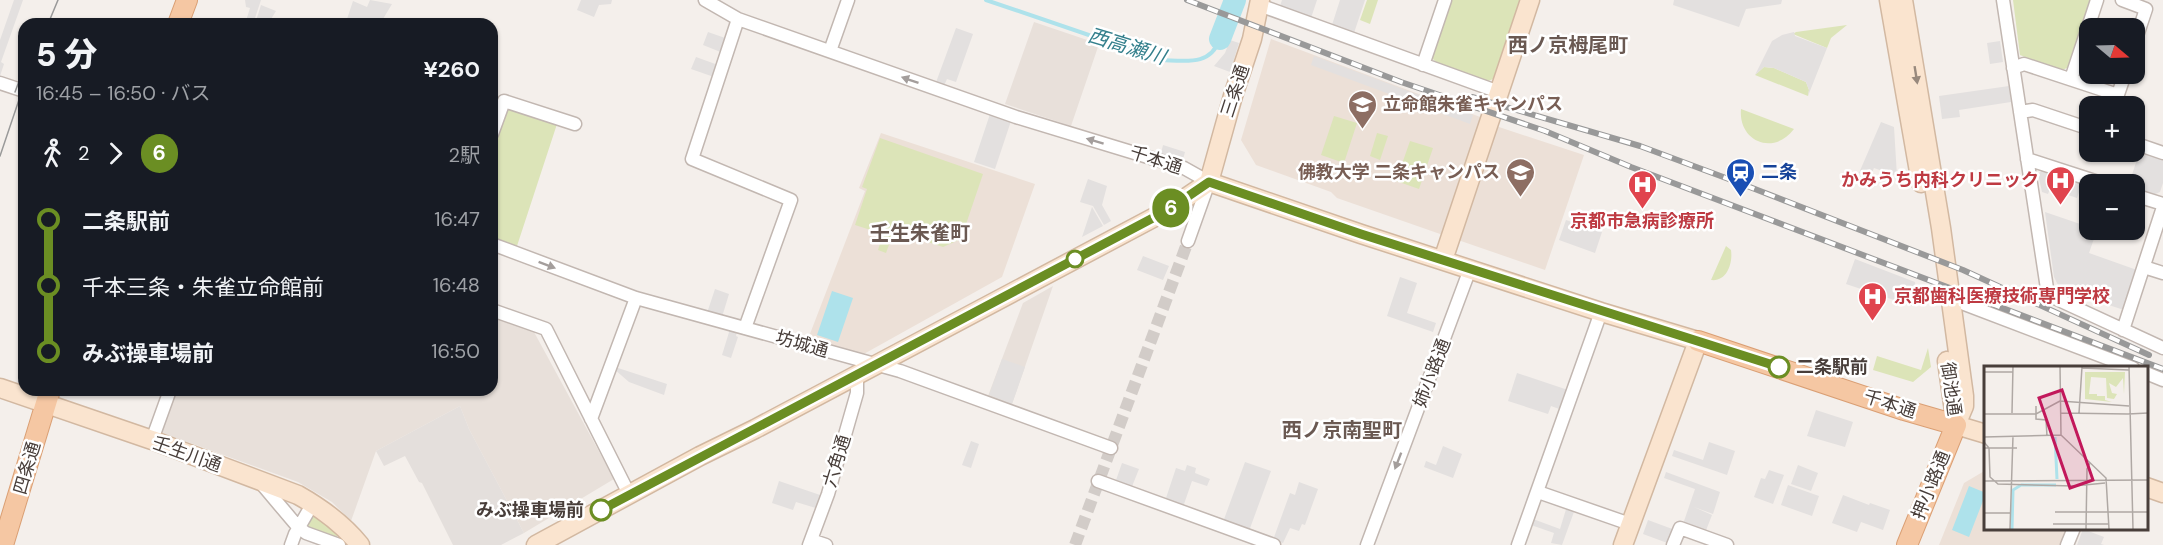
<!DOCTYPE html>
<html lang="ja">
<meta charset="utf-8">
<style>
:root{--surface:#171b24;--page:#20242c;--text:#f1f3f6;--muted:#9ea1a6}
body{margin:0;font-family:"DM Sans","Noto Sans JP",sans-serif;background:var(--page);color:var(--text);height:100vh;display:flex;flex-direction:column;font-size:22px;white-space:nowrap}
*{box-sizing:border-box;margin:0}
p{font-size:20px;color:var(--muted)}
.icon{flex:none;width:33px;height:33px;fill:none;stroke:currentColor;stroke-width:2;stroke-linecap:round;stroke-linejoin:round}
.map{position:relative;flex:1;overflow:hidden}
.panel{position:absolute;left:18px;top:18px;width:480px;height:378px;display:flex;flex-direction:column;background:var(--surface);border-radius:18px;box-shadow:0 2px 4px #0004}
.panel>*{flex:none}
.badge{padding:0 12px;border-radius:20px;font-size:21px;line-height:39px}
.needle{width:39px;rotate:109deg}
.tools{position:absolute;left:2079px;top:18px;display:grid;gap:12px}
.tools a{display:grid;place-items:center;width:66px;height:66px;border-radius:12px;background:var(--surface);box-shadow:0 2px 4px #0004;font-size:30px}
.map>.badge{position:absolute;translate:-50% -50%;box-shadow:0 0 0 3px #fff}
.legs{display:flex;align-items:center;gap:9px;height:66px;padding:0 18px;font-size:20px}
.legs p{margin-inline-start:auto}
.headline{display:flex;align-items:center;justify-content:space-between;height:102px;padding:0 18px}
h1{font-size:33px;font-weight:800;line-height:45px}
ul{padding:0 18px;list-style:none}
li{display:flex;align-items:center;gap:21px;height:66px;font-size:22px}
li i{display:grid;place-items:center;width:9px;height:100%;margin:0 8px;background:currentColor}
li i::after{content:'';width:15px;height:15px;margin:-8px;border:4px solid;border-radius:50%;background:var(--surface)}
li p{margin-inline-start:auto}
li:first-child i{background:linear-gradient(#0000 50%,currentColor 0)}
li:last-child i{background:linear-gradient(currentColor 50%,#0000 0)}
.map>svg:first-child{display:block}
.residential{fill:#e8e0da}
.industrial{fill:#e4dfdc}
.education{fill:#ece0d7}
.green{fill:#dce4b8}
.parking{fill:#e3e0df}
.water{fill:#aee2eb}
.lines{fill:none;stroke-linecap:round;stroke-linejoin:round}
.stream{stroke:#aee2eb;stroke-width:4}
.river{stroke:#aee2eb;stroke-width:22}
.street-tunnel{stroke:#d2ccc8;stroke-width:12;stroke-dasharray:12 6;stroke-linecap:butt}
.street-casing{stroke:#c2b7b1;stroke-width:15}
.secondary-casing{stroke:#d2b8a1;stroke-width:21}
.primary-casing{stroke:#da9f74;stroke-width:22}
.street{stroke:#fff;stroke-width:12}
.secondary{stroke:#fae4cf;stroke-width:18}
.primary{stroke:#f5c7a3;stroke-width:20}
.tram{stroke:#999;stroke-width:1.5}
.rail-casing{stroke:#999;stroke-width:6}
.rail{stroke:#fff;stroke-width:4;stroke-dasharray:11;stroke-linecap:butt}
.oneway{fill:#98897d}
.oneway2{fill:#a49e9c}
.line-1-casing{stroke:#fff;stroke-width:14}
.line-1{stroke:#6b8e23;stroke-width:9}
.stop-1-dot{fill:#fff;stroke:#6b8e23;stroke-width:3}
.labels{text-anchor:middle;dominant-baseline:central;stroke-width:5;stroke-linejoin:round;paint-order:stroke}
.street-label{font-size:18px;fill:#483e3a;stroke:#fff}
.education-label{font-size:18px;font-weight:bold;fill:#785e54;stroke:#fff;text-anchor:start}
.transit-label{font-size:18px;font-weight:bold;fill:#164399;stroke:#fff;text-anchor:start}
.health-label{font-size:18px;font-weight:bold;fill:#be3a42;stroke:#fff;text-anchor:end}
.stop-label{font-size:18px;font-weight:bold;fill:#483e3a;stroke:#fff;text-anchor:start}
.neighbourhood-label{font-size:20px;font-weight:bold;fill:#6a5952;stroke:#fff}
.water-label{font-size:20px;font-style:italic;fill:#337f8c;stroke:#fff}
.inset-river{fill:none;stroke:#aee2eb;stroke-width:3}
.inset-road{fill:none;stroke:#afa8a4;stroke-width:1.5}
.view{fill:#c2185b;fill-opacity:0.15;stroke:#c2185b;stroke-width:3}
.inset-edge{fill:none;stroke:#483e3a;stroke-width:3}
</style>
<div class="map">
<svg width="2163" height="545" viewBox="0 0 2163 545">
<rect width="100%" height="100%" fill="#f4efeb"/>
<!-- residential -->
<path class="residential" d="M1034,22L1099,44L1071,126L1005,104Z
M1053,286L1012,404L988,396L1023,303Z
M492,317L534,332L614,479L524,533L469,429L460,406L376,451L351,521L332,502L298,482L160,432L175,390H492Z"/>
<!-- industrial -->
<path class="industrial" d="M460,406L469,429L524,533L501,545H453L422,483L419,482L405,456L384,466L376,451Z"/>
<!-- education -->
<path class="education" d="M1271,39L1483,118L1443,235L1337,198L1331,192L1256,165L1241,140Z
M1496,126L1584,155L1545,270L1458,240Z
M881,133L1035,184L1002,277L862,355L808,339L865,191L859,188Z
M1986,470V528L2067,529L2060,545H1939L1964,483Z"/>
<!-- green -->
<path class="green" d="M1367,0H1378L1370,24L1360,20Z
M1451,0H1523L1496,78L1488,81L1438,64L1432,58Z
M2013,0H2090L2069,67L2060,71L2020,55Z
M1847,25L1831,38L1827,48L1793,34L1796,32Z
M1764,67L1774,68L1806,82L1809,90L1808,96L1755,75Z
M513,108L557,124L516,249L492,240V150L505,110Z
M1741,109L1794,129C1774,156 1738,142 1741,109Z
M1334,116L1357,123L1344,163L1321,155Z
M1377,133L1388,136L1380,160L1370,156Z
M880,138L983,174L961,239L943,247L894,231L886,253L878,250L883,234L855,225L867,189L862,187Z
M1410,141L1433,148L1419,189L1396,181Z
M1726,246L1731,250C1733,263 1727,282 1711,280Z
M1928,348L1931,367L1913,382L1873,370L1877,356L1921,370Z
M314,515L338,534L336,538L307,528L306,526Z"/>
<!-- parking -->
<path class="parking" d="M14,0H23L1,62L4,64L0,76V40Z
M245,0H261L253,24H245L250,8L246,7Z
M370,0L392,4L380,24H358L347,19L353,1L367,7Z
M581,0H612L611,4L599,5L594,17L577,10Z
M1282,0H1317L1310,21L1279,9Z
M1340,0H1365L1353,36L1331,28Z
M1674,0H1782L1781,4L1746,9L1739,27L1673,5Z
M261,5L276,11L268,24H255Z
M956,28L973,34L956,82L947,79L943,88L935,85Z
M708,32L728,39L723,53L703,45Z
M1794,32L1795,36L1827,48L1808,96L1809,90L1806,82L1774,68L1764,67L1755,75L1772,41L1782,35Z
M1230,40L1239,43L1230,72L1214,66L1225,53Z
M2000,41L2003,62L1990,64L1987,43Z
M1314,56L1473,115L1470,124L1311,65Z
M696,57L718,65L714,77L691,69Z
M2009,86L2011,102L1959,110L1960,117L1942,119L1939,96Z
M990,114L1011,121L995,169L974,162Z
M1881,122L1894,127L1897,176L1874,168L1870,177L1859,173Z
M1163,145L1185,152L1182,163L1160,157Z
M2140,150L2163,158V183L2160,192L2153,195L2135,189L2134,184H2129Z
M2043,170L2082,183L2077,198L2050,189L2048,194L2042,192L2038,174Z
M1088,179L1107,186L1102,205L1111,221L1104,225L1093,206L1080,202Z
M1092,207L1103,226L1082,237Z
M2045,212L2089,227L2090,230H2097L2089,253L2137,270L2124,310L2060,289L2054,277Z
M1566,220L1602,232L1595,253L1559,240Z
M1143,256L1169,266L1163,280L1137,270Z
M1855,259L1915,282L1917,301L1915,307L1846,284Z
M1400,277L1417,283L1407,313L1436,323L1433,332L1387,316Z
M715,289L729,294L722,317L707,313Z
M730,329L737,331L736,336L738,337L731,358L722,355Z
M1002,359L1025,367L1012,404L989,395Z
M615,367L667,384L664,395L629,382L614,369Z
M1517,373L1568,390L1562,410L1551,406L1548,414L1508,401Z
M1816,410L1853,422L1845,447L1807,436Z
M971,441L979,444L971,468L962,465Z
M1709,442L1735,451L1727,475L1672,456L1674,450L1703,460Z
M1443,446L1462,454L1453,478L1424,467L1426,461L1436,465Z
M1245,462L1271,471L1249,531L1223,522Z
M1122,463L1139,469L1131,489L1115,483Z
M1187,465L1196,468L1195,473L1210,479L1207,486L1192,481L1183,507L1165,501L1176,468L1185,471Z
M1798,465L1818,473L1811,491L1791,484Z
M1769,470L1784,475L1773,504L1754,497L1761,478L1765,479Z
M1666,472L1720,492L1713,514L1694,507L1712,515L1705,533L1683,524L1695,489L1664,478Z
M779,481L823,496L819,509L796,502L793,510L772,503Z
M1299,482L1318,489L1305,525L1302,524L1299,531L1290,528L1283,543L1273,540L1290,493L1295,495Z
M1788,485L1819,496L1812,516L1781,505Z
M1843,495L1869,505L1870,503L1890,510L1883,530L1861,522L1857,532L1832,523Z
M1567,506L1575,509L1562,545L1551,543L1554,533L1531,525L1533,519L1560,529Z
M1648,520L1675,530L1670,544L1643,534Z
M2083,529L2104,537L2101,544L2104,545H2077Z"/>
<!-- water -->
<path class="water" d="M832,291L853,298L838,342L817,335Z
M1969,486L1986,493L1969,537L1952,530Z"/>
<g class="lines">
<!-- stream -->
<path class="stream" d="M986,0L1162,60C1187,61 1210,66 1220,39"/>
<!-- river -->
<path class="river" d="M1220,39L1235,0"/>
<!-- street-tunnel -->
<path class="street-tunnel" d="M1075,545L1188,241"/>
<defs>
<path id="street" d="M705,0L738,19L1016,117L1184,168L1209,182L1188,241
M2003,0L2048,295L2163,348
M2122,0L2146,9L2134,45
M1259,5L1499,92
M738,19L692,159L791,200L745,328
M830,51L848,0
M1423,65L1445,0
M2013,68L2024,64L2118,95
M2071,79L2097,0
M0,83L24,91
M2114,106L2125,74
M2020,112L2033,110L2090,129
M492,134L504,101L575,124
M2134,143L2163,153
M2027,159L2104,184
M2134,195L2163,204
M492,244L636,298L900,371L1111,448
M2144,267L2163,273
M1951,299L2133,368
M492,310L546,329L629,494
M2123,330L2163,207
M2146,373L2163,380
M591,419L636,298
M152,440L170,390
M1098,481L1274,545
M260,482L298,527L306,533L339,545
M1538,492L1630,524
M811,540L826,545
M291,545L295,534L313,503
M809,545L828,494L857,393V375
M1367,545L1470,269
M1518,545L1601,312
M1673,545L1680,528L1727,545
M2067,545L2074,528"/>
<path id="secondary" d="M1889,0L1921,183
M1903,0L1941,228L1964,396V406L1956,425
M1209,182L1361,234L1601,312L1698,341L1623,545
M1209,182L1233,96L1252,39L1260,0
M1443,260L1530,0
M1947,361L1956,425
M0,388L152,440L298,495C321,508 343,524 360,545
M1956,425L1986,434
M2146,487L2163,493
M536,545L700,456L755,429L1168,210L1209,182"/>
<path id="primary" d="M178,24L187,0
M1698,341L1904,410L1956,425L1907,545
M3,545L50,390"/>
</defs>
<!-- street casing -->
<use href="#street" class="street-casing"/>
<!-- secondary casing -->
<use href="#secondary" class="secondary-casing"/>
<!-- primary casing -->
<use href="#primary" class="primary-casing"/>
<!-- street -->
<use href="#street" class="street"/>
<!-- secondary -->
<use href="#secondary" class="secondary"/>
<!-- primary -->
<use href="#primary" class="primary"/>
<!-- tram -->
<path class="tram" d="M48,24L58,0
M15,92L24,68
M0,156L24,85"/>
<defs>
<path id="rail" d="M1187,0L1401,82L1545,131L1631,167L2163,369
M1472,97L1640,146L1742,184L1963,270L2149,355"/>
</defs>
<!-- rail casing -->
<use href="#rail" class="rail-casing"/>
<!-- rail -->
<use href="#rail" class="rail"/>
</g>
<!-- one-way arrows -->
<defs><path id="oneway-solid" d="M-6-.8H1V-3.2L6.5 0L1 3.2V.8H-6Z" transform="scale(1.5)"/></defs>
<use class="oneway" href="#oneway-solid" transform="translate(1916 75) rotate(81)"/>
<g class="oneway2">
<use href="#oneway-solid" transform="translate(910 80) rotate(-161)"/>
<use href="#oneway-solid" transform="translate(1095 141) rotate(-163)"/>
<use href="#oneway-solid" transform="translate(547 265) rotate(21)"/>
<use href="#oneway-solid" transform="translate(1398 461) rotate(111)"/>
</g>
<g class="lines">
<defs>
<path id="line-1" d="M601,510L1168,210L1209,182L1361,234L1779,367"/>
</defs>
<!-- line-1 casing -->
<use href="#line-1" class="line-1-casing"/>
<!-- line-1 -->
<use href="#line-1" class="line-1"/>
</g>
<!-- icons -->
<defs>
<symbol id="university-pin" viewBox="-11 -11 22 30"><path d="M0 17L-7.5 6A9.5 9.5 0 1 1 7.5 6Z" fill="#8d6e63" stroke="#fff"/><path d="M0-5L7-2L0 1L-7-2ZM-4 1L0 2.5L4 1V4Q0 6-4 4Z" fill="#fff"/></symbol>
<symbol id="station-pin" viewBox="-11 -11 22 30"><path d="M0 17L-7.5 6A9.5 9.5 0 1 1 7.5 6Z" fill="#1a4fb4" stroke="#fff"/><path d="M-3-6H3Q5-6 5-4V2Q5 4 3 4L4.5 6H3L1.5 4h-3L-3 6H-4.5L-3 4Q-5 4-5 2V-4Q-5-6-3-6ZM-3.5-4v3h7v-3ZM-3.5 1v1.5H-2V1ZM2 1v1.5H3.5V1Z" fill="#fff"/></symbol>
<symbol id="hospital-pin" viewBox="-11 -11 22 30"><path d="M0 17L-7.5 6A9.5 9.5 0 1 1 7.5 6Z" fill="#e0444e" stroke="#fff"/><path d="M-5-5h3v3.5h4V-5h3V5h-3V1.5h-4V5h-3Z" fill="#fff"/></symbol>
</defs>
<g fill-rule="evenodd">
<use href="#university-pin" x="1346" y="88" width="33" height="45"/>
<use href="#university-pin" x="1504" y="156" width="33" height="45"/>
<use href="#station-pin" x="1724" y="156" width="33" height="45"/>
<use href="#hospital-pin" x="2044" y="164" width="33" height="45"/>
<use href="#hospital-pin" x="1626" y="168" width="33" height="45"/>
<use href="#hospital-pin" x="1856" y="280" width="33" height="45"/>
</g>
<!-- markers -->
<g class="stop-1-dot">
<circle cx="1075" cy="259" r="8"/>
<circle cx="1779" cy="367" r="10"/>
<circle cx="601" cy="510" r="10"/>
</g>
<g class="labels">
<!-- street labels -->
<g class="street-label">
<text transform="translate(1235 91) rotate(-72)">三条通</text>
<text transform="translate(1156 160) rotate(18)">千本通</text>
<text transform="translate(802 344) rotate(16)">坊城通</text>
<text transform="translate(1432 373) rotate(-69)">姉小路通</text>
<text transform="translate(1951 389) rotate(82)">御池通</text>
<text transform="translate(1890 404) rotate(18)">千本通</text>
<text transform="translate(187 454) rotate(20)">壬生川通</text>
<text transform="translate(837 461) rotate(-73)">六角通</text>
<text transform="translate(27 468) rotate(-74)">四条通</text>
<text transform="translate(1931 485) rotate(-68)">押小路通</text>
</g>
<!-- education labels -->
<g class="education-label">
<text x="1383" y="104">立命館朱雀キャンパス</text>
<text x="1500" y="172" text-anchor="end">佛教大学 二条キャンパス</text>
</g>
<!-- transit labels -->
<g class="transit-label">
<text x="1761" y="172">二条</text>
</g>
<!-- health labels -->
<g class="health-label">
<text x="2039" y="180">かみうち内科クリニック</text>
<text x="1642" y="221" text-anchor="middle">京都市急病診療所</text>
<text x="1894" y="296" text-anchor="start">京都歯科医療技術専門学校</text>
</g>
<!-- stop labels -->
<g class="stop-label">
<text x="1796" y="367">二条駅前</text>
<text x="584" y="510" text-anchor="end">みぶ操車場前</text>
</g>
<!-- neighbourhood labels -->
<g class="neighbourhood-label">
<text x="1568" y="45">西ノ京栂尾町</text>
<text x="920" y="233">壬生朱雀町</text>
<text x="1342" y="430">西ノ京南聖町</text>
</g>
<!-- water labels -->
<g class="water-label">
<text transform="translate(1127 46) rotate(17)">西高瀬川</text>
</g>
</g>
<!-- overview -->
<g transform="translate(1984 366)">
<rect width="164" height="164" fill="#f4efeb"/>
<path d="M101,6H141L140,28L139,12L132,21L125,17L128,27L133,28L130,33L123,32L122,12L107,11L105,28H121H113V30H121V34L128,36L101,33Z" fill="#dce4b8"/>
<path class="inset-river" d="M71,71L73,113M37,119H72M28,163L29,124L37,119"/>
<path class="inset-road" d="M145,0L149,163M98,2L145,4M0,6H29M76,35L145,40M52,40V53L62,54L63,70M28,47L29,0M76,47L144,48M95,47L98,1M0,48H52L76,35M144,48L164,47M77,69L122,112L125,163M0,71L77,69L76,0M0,76L5,82L6,111L14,118L90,120L121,117M0,82H33M0,115L164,114M71,146H164M0,147H27M69,158H125M26,163L29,70M102,163L103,103L106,97"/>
<path class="view" d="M78,24L109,114L86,122L55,32Z"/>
<rect width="164" height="164" class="inset-edge"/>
</g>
</svg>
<div class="tools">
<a><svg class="needle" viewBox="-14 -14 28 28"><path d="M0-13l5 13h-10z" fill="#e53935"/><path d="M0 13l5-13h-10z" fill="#9ea1a6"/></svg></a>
<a>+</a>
<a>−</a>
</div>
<b class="badge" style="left:1171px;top:208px;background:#6b8e23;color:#fff">6</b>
<section class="panel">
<div class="headline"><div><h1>5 分</h1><p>16:45 – 16:50 · バス</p></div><b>¥260</b></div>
<div class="legs"><svg class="icon" aria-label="walk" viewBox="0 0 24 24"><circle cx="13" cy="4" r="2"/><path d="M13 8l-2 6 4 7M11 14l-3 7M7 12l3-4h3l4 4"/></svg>2<svg class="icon" aria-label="forward" viewBox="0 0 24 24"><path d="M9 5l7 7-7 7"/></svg><b class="badge" style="background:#6b8e23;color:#fff">6</b><p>2駅</p></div>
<ul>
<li><i style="color:#6b8e23"></i><b>二条駅前</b><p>16:47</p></li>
<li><i style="color:#6b8e23"></i><span>千本三条・朱雀立命館前</span><p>16:48</p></li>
<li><i style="color:#6b8e23"></i><b>みぶ操車場前</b><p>16:50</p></li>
</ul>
</section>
</div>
